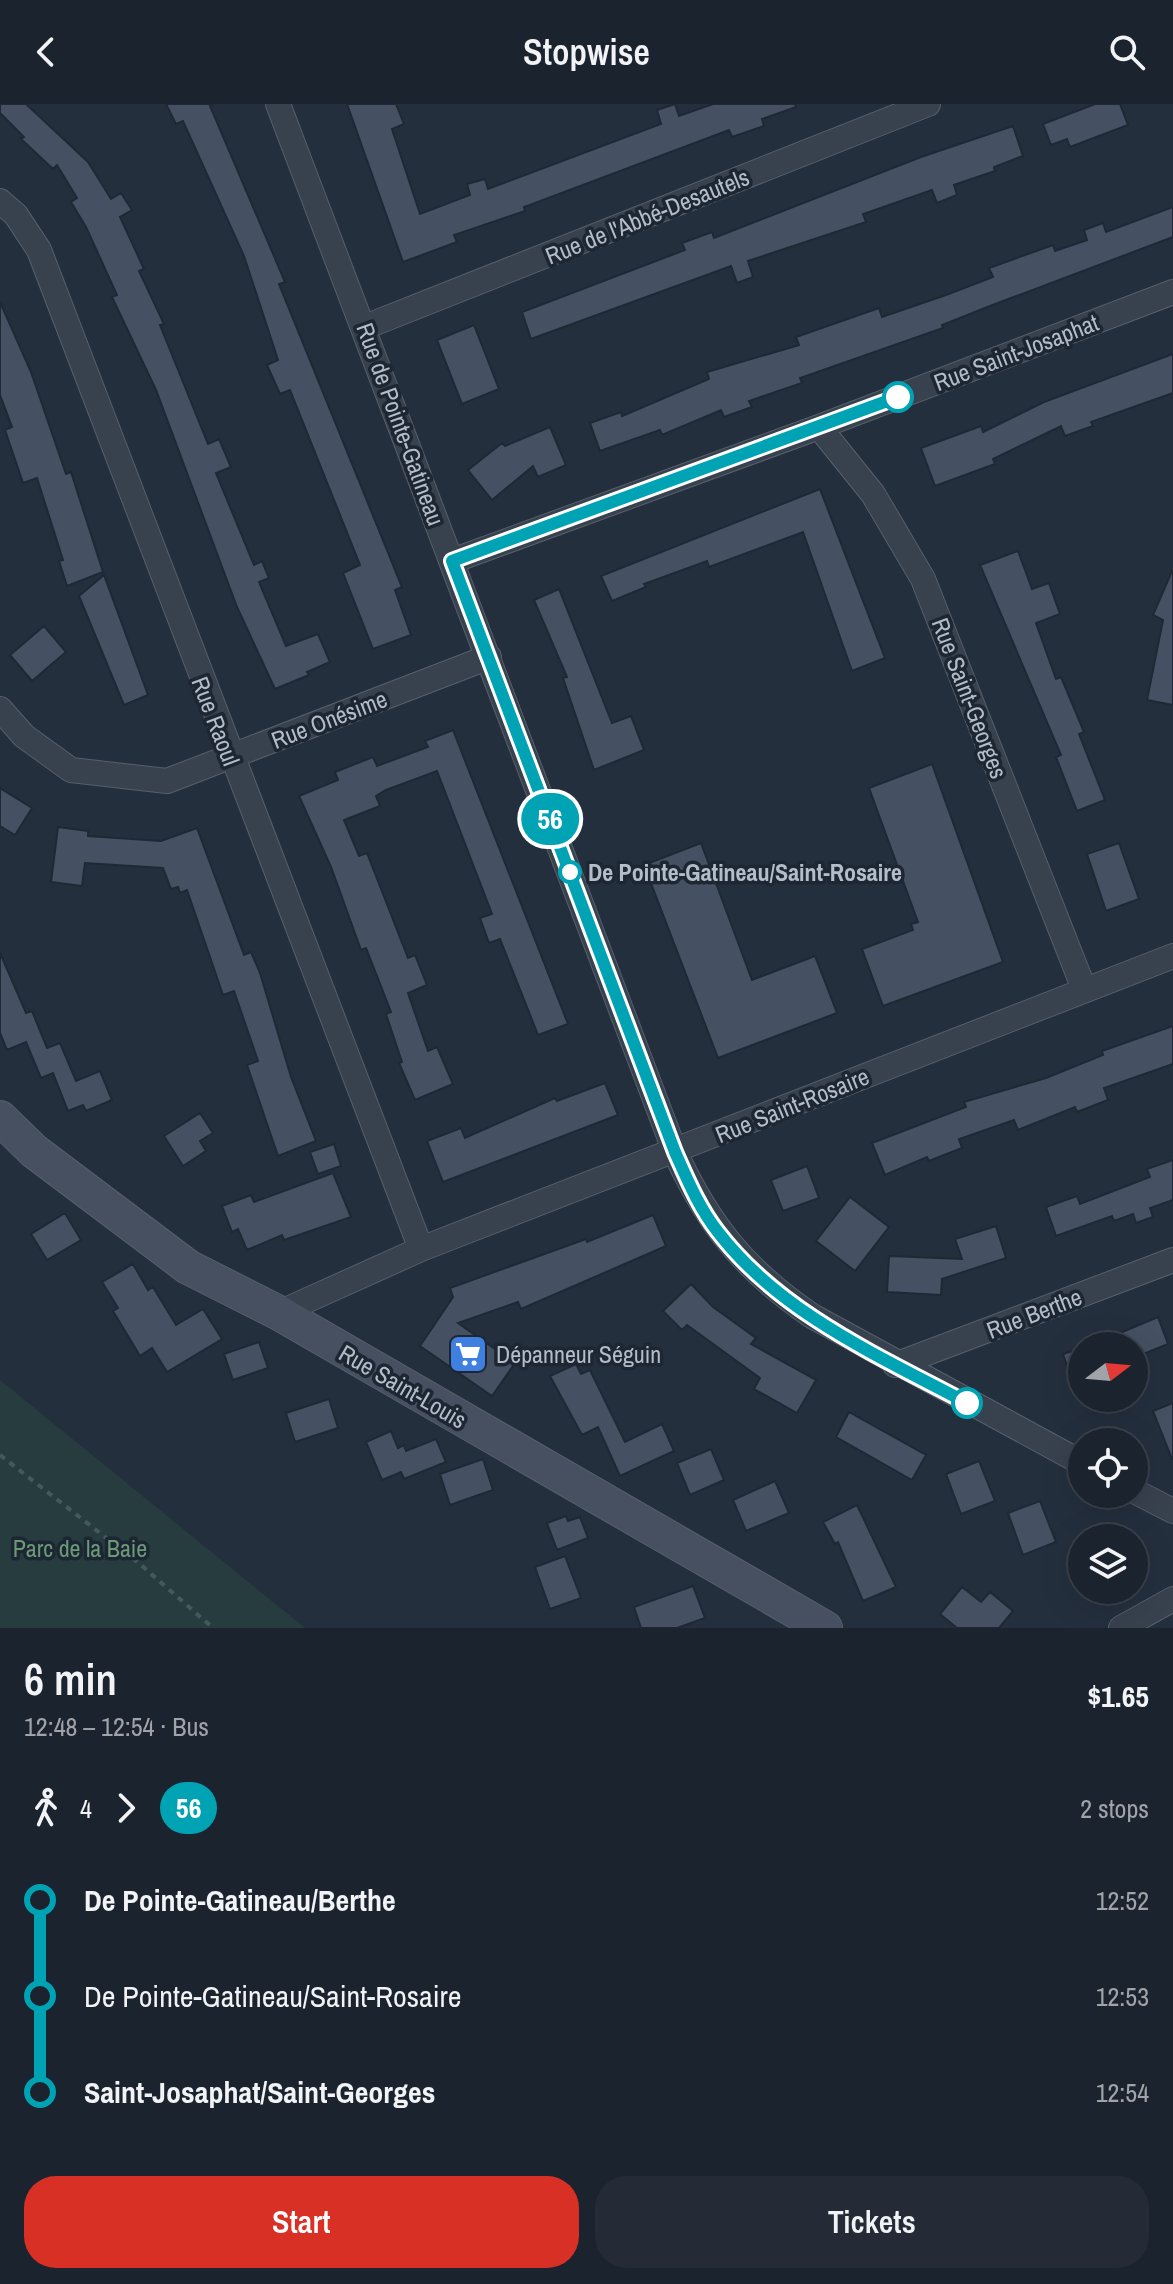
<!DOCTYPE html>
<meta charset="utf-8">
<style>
:root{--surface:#1b232e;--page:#242b36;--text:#f1f3f6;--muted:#a0a4aa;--line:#39404a;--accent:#d93025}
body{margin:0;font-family:"Archivo Narrow",sans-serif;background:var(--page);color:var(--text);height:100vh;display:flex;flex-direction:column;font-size:30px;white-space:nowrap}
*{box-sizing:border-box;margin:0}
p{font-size:26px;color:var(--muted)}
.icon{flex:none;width:44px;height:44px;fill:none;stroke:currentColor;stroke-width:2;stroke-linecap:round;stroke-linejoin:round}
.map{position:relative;height:1524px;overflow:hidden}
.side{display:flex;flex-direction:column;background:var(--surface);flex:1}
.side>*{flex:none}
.badge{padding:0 16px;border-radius:26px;font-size:28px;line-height:52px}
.needle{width:52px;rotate:74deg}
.buttons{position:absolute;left:1068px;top:1228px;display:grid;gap:16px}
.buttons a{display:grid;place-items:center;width:80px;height:80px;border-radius:50%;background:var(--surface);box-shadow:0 8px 32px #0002,0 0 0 2px var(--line);font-size:40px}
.map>.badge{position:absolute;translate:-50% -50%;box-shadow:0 0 0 4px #fff}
.legs{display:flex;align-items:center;gap:12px;height:88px;padding:0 24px;font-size:26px}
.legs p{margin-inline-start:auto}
.summary{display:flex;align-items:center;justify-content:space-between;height:136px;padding:0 24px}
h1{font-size:44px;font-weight:600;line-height:60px}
.primary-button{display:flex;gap:16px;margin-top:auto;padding:16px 24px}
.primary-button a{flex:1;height:92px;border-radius:32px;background:var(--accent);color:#fff;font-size:32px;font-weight:600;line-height:92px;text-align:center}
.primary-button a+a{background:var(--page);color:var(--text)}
ul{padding:0 24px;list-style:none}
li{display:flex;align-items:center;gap:28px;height:96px;font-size:30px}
li i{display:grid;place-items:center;width:12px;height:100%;margin:0 10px;background:currentColor}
li i::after{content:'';width:20px;height:20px;margin:-10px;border:6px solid;border-radius:50%;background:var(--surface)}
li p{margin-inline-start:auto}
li:first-child i{background:linear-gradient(#0000 50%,currentColor 0)}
li:last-child i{background:linear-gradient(currentColor 50%,#0000 0)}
header{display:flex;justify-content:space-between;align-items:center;height:104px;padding:0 24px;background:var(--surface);font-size:36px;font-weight:600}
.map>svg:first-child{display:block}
.green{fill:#263c3f}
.building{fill:#455162;stroke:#1f2835;stroke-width:2}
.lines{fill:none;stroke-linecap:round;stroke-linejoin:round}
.street-casing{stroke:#565f6c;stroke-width:26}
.secondary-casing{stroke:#565f6c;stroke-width:36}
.path{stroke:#44595c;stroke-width:4;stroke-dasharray:6 6;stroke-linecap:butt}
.street{stroke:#38414e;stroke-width:24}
.secondary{stroke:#465061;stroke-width:34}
.line-1-casing{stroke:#fff;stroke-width:18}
.line-1{stroke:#00a3b4;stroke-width:12}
.stop-1-dot{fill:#fff;stroke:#00a3b4;stroke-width:4}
.labels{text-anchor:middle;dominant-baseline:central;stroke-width:7;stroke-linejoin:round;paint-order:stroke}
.street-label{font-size:24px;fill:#b4bcc9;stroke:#1d2633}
.stop-label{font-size:24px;font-weight:bold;fill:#b4bcc9;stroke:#1d2633;text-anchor:start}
.poi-label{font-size:24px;fill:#b4bcc9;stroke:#1d2633;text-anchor:start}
.park-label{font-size:24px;fill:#6b9a76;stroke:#1d2633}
</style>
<header><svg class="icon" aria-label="back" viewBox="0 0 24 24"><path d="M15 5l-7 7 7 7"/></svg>Stopwise<svg class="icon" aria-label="search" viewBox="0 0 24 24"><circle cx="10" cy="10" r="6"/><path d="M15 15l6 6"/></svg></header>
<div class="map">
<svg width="1173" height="1524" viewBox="0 0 1173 1524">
<rect width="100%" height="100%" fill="#242f3e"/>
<!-- green -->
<path class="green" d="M0,1276L305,1524H0Z"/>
<!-- building -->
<path class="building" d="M0,0H26L88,58L111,95L121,89L132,106L120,113L144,165L139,167L164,220L160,221L208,340L219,335L231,363L216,369L254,461L262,457L269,474L259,478L286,542L318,530L330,558L307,568L309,571L275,585L237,503L156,286L112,193L117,191L86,123L71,98L77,94L57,61L53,65L21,35L24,33L0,9Z
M166,0H214L210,2L285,178L279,180L402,483L395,486L411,531L373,545L343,469L360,461L290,286L280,290L267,261L278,256L244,152L183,17L176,20Z
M347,0H396L404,20L392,25L420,110L470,91L467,80L485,75L488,85L661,20L657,6L675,0L679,12L713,0H795L796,3L762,15L764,22L732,33L729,26L524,103L525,107L454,131L457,138L403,158Z
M1095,0H1120L1128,21L1070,43L1067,35L1051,41L1043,20Z
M1013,22L1023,52L994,63L995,67L954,81L957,91L937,99L932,86L863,110L866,118L748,157L753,173L737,179L731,162L531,235L522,208L685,146L682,139L712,128L714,134L921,53Z
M1173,103V133L990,202L942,221L943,224L800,274L802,279L749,297L752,303L724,313L721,306L662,331L660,326L600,347L590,319L621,308L622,312L709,275L707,268L799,241L796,233L879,204L882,213L946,191L993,173L989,164L1053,141L1055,147L1087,136L1084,126L1103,119L1106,128Z
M0,198L31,268L66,370L71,368L103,468L67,482L59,457L63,456L37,374L23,379L5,326L12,323L0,291Z
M474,221L499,285L462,300L437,236Z
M1173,250V289L1091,318L1093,322L1065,332L1061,322L993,355L995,360L935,382L921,344L981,322L983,328L1044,298Z
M550,323L566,361L538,373L533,362L492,396L468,366L502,339L505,342Z
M820,385L885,554L852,567L803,428L709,463L707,457L644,480L646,483L612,497L601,472Z
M1018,447L1032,485L1049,479L1060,510L1036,519L1056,575L1061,573L1084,628L1079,630L1105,696L1077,707L1056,653L1061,651L980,461Z
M1173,465V601L1147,596L1163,516L1153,511Z
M104,471L148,591L124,601L79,492Z
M559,485L612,619L631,612L644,646L594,666L563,574L567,573L534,496Z
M44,522L66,548L32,577L10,551Z
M453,626L568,920L538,931L500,835L489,839L480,814L492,810L437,667L386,686L376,692L380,702L344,716L359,752L367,749L408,854L415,851L427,881L408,889L428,947L437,943L453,980L415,996L399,959L402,958L386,910L391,908L366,844L361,846L331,763L299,692L338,676L335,668L373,653L377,662L428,643L425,637Z
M932,660L1003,858L883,902L862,845L913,826L911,820L918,818L869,684Z
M0,684L32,704L15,731L0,722Z
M58,723L88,727V732L161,737L197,724L244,851L251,848L260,869L291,973L316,1037L278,1052L247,961L258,957L234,887L223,891L187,786L180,789L178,783L171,785L163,764L85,759L82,782L51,778Z
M701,739L752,876L815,852L837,909L718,954L644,761Z
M1119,739L1139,795L1106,807L1087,750Z
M0,849L26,909L32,907L47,944L60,939L76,977L100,967L112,996L86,1007L83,1001L68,1007L53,969L41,974L26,938L7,946L0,929Z
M1173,922V960L1104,984L1108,996L1077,1008L1075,1003L1018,1026L1014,1016L959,1035L962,1044L929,1057L927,1053L885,1071L872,1039L966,1003L964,998L1046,974L1103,951L1102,947Z
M605,979L618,1011L443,1078L427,1037L461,1024L465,1034L555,994L557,997Z
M200,1009L213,1029L200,1037L206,1047L183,1062L164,1032Z
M334,1040L341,1062L318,1070L310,1048Z
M1173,1056V1096L1150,1104L1153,1113L1136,1119L1133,1110L1114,1117L1112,1112L1056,1132L1046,1103L1077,1092L1080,1100L1150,1073L1147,1065Z
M807,1062L819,1094L783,1107L771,1076Z
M333,1069L351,1113L284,1136L282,1131L247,1146L238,1125L232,1128L222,1102L251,1091L254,1098Z
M850,1093L889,1123L855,1167L816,1137Z
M65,1109L81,1136L47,1156L31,1130Z
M653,1111L666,1142L521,1205L518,1198L458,1219L515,1259L492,1292L420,1242L453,1193L450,1184L586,1135L587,1138Z
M996,1122L1006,1154L942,1175L941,1191L887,1188L889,1152L962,1155L955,1135Z
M133,1160L148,1186L153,1183L176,1221L203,1205L222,1235L167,1268L152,1244L140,1252L113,1207L118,1204L102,1178Z
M691,1180L713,1203L756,1234L751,1240L816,1276L797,1309L754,1285L760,1274L687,1221L682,1226L663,1207Z
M1158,1213L1168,1240L1141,1251L1137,1242H1096V1239Z
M259,1238L268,1264L233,1276L224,1250Z
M1082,1244V1297L1079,1298L1063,1250Z
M576,1260L581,1270L590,1266L625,1338L662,1320L674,1347L620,1372L598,1323L582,1331L550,1272Z
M329,1295L338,1324L295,1338L286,1309Z
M1173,1299V1355H1172L1153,1307Z
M849,1308L926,1351L912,1376L836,1333Z
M391,1327L398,1344L404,1341L406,1347L436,1335L446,1358L404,1375L401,1368L382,1376L366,1338Z
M711,1345L724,1376L690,1391L677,1359Z
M483,1355L493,1386L450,1401L440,1370Z
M979,1357L995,1397L961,1410L946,1370Z
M775,1377L789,1409L746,1427L733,1396Z
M1040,1397L1056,1438L1023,1451L1008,1409Z
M857,1401L896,1483L863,1497L838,1438L835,1440L823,1418Z
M566,1412L568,1417L580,1413L588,1434L557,1446L547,1419Z
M565,1452L581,1494L550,1505L535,1463Z
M693,1482L705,1514L677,1524H641L634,1503Z
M962,1483L981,1498L990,1488L1013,1507L999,1524H957L940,1510Z"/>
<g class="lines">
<defs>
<path id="street" d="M278,0L675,1048C709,1122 745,1166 812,1212L1082,1359
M0,97L16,111L39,146L421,1145
M365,223L928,0
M819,323L873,390L923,475L1084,885
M452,457L819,323L1173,188
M0,605L24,632L71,666L167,677L489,553
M279,1209L421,1145L1173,852
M895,1261L1173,1156
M1134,1387L1173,1407
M1121,1524L1173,1495"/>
<path id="secondary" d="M0,1014L34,1047L188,1163L279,1209L825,1524"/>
</defs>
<!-- street casing -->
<use href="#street" class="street-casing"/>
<!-- secondary casing -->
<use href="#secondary" class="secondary-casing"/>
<!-- path -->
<path class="path" d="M0,1351L141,1461L213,1524"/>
<!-- street -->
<use href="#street" class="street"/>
<!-- secondary -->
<use href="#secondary" class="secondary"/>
</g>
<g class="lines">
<defs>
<path id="line-1" d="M898,293L452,457L675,1048C687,1075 699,1104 718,1128C780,1209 879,1252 967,1299"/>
</defs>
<!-- line-1 casing -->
<use href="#line-1" class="line-1-casing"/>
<!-- line-1 -->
<use href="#line-1" class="line-1"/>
</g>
<!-- icons -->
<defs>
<symbol id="supermarket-square" viewBox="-11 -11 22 22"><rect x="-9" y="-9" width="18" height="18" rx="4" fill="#3f7fe0" stroke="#1d2633"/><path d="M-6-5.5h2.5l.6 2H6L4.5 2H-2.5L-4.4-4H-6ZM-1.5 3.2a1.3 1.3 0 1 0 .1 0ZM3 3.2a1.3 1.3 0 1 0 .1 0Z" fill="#fff"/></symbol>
</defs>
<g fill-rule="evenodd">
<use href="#supermarket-square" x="446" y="1228" width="44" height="44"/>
</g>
<!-- markers -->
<g class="stop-1-dot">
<circle cx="898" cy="293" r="14"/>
<circle cx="570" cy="768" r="10"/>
<circle cx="967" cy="1299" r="14"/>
</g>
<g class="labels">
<!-- street labels -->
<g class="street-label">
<text transform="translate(647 112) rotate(-22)">Rue de l'Abbé-Desautels</text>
<text transform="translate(1016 248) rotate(-21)">Rue Saint-Josaphat</text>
<text transform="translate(401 320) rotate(70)">Rue de Pointe-Gatineau</text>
<text transform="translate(970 594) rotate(69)">Rue Saint-Georges</text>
<text transform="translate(329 615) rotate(-21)">Rue Onésime</text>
<text transform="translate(216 617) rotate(69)">Rue Raoul</text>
<text transform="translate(792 1001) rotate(-22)">Rue Saint-Rosaire</text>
<text transform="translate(1034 1209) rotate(-21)">Rue Berthe</text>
<text transform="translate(403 1282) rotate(30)">Rue Saint-Louis</text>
</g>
<!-- stop labels -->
<g class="stop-label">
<text x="588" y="768">De Pointe-Gatineau/Saint-Rosaire</text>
</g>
<!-- poi labels -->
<g class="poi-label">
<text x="496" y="1250">Dépanneur Séguin</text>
</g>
<!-- park labels -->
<g class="park-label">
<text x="80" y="1444">Parc de la Baie</text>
</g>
</g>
</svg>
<div class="buttons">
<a><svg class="needle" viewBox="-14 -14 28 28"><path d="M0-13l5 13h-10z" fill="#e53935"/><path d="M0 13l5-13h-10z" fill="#a0a4aa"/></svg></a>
<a><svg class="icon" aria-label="locate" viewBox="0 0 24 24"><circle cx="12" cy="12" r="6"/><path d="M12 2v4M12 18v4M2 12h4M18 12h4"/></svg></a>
<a><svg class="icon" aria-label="layers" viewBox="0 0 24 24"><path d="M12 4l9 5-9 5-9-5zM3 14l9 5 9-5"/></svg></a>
</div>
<b class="badge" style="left:550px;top:715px;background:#00a3b4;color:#fff">56</b>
</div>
<section class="side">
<div class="summary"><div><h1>6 min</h1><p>12:48 – 12:54 · Bus</p></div><b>$1.65</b></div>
<div class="legs"><svg class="icon" aria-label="walk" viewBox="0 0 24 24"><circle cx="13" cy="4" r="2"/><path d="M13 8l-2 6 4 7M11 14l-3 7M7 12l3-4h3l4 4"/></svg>4<svg class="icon" aria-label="forward" viewBox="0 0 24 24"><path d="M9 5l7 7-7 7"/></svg><b class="badge" style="background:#00a3b4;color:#fff">56</b><p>2 stops</p></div>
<ul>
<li><i style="color:#00a3b4"></i><b>De Pointe-Gatineau/Berthe</b><p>12:52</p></li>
<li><i style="color:#00a3b4"></i><span>De Pointe-Gatineau/Saint-Rosaire</span><p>12:53</p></li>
<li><i style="color:#00a3b4"></i><b>Saint-Josaphat/Saint-Georges</b><p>12:54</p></li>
</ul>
<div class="primary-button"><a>Start</a><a>Tickets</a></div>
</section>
